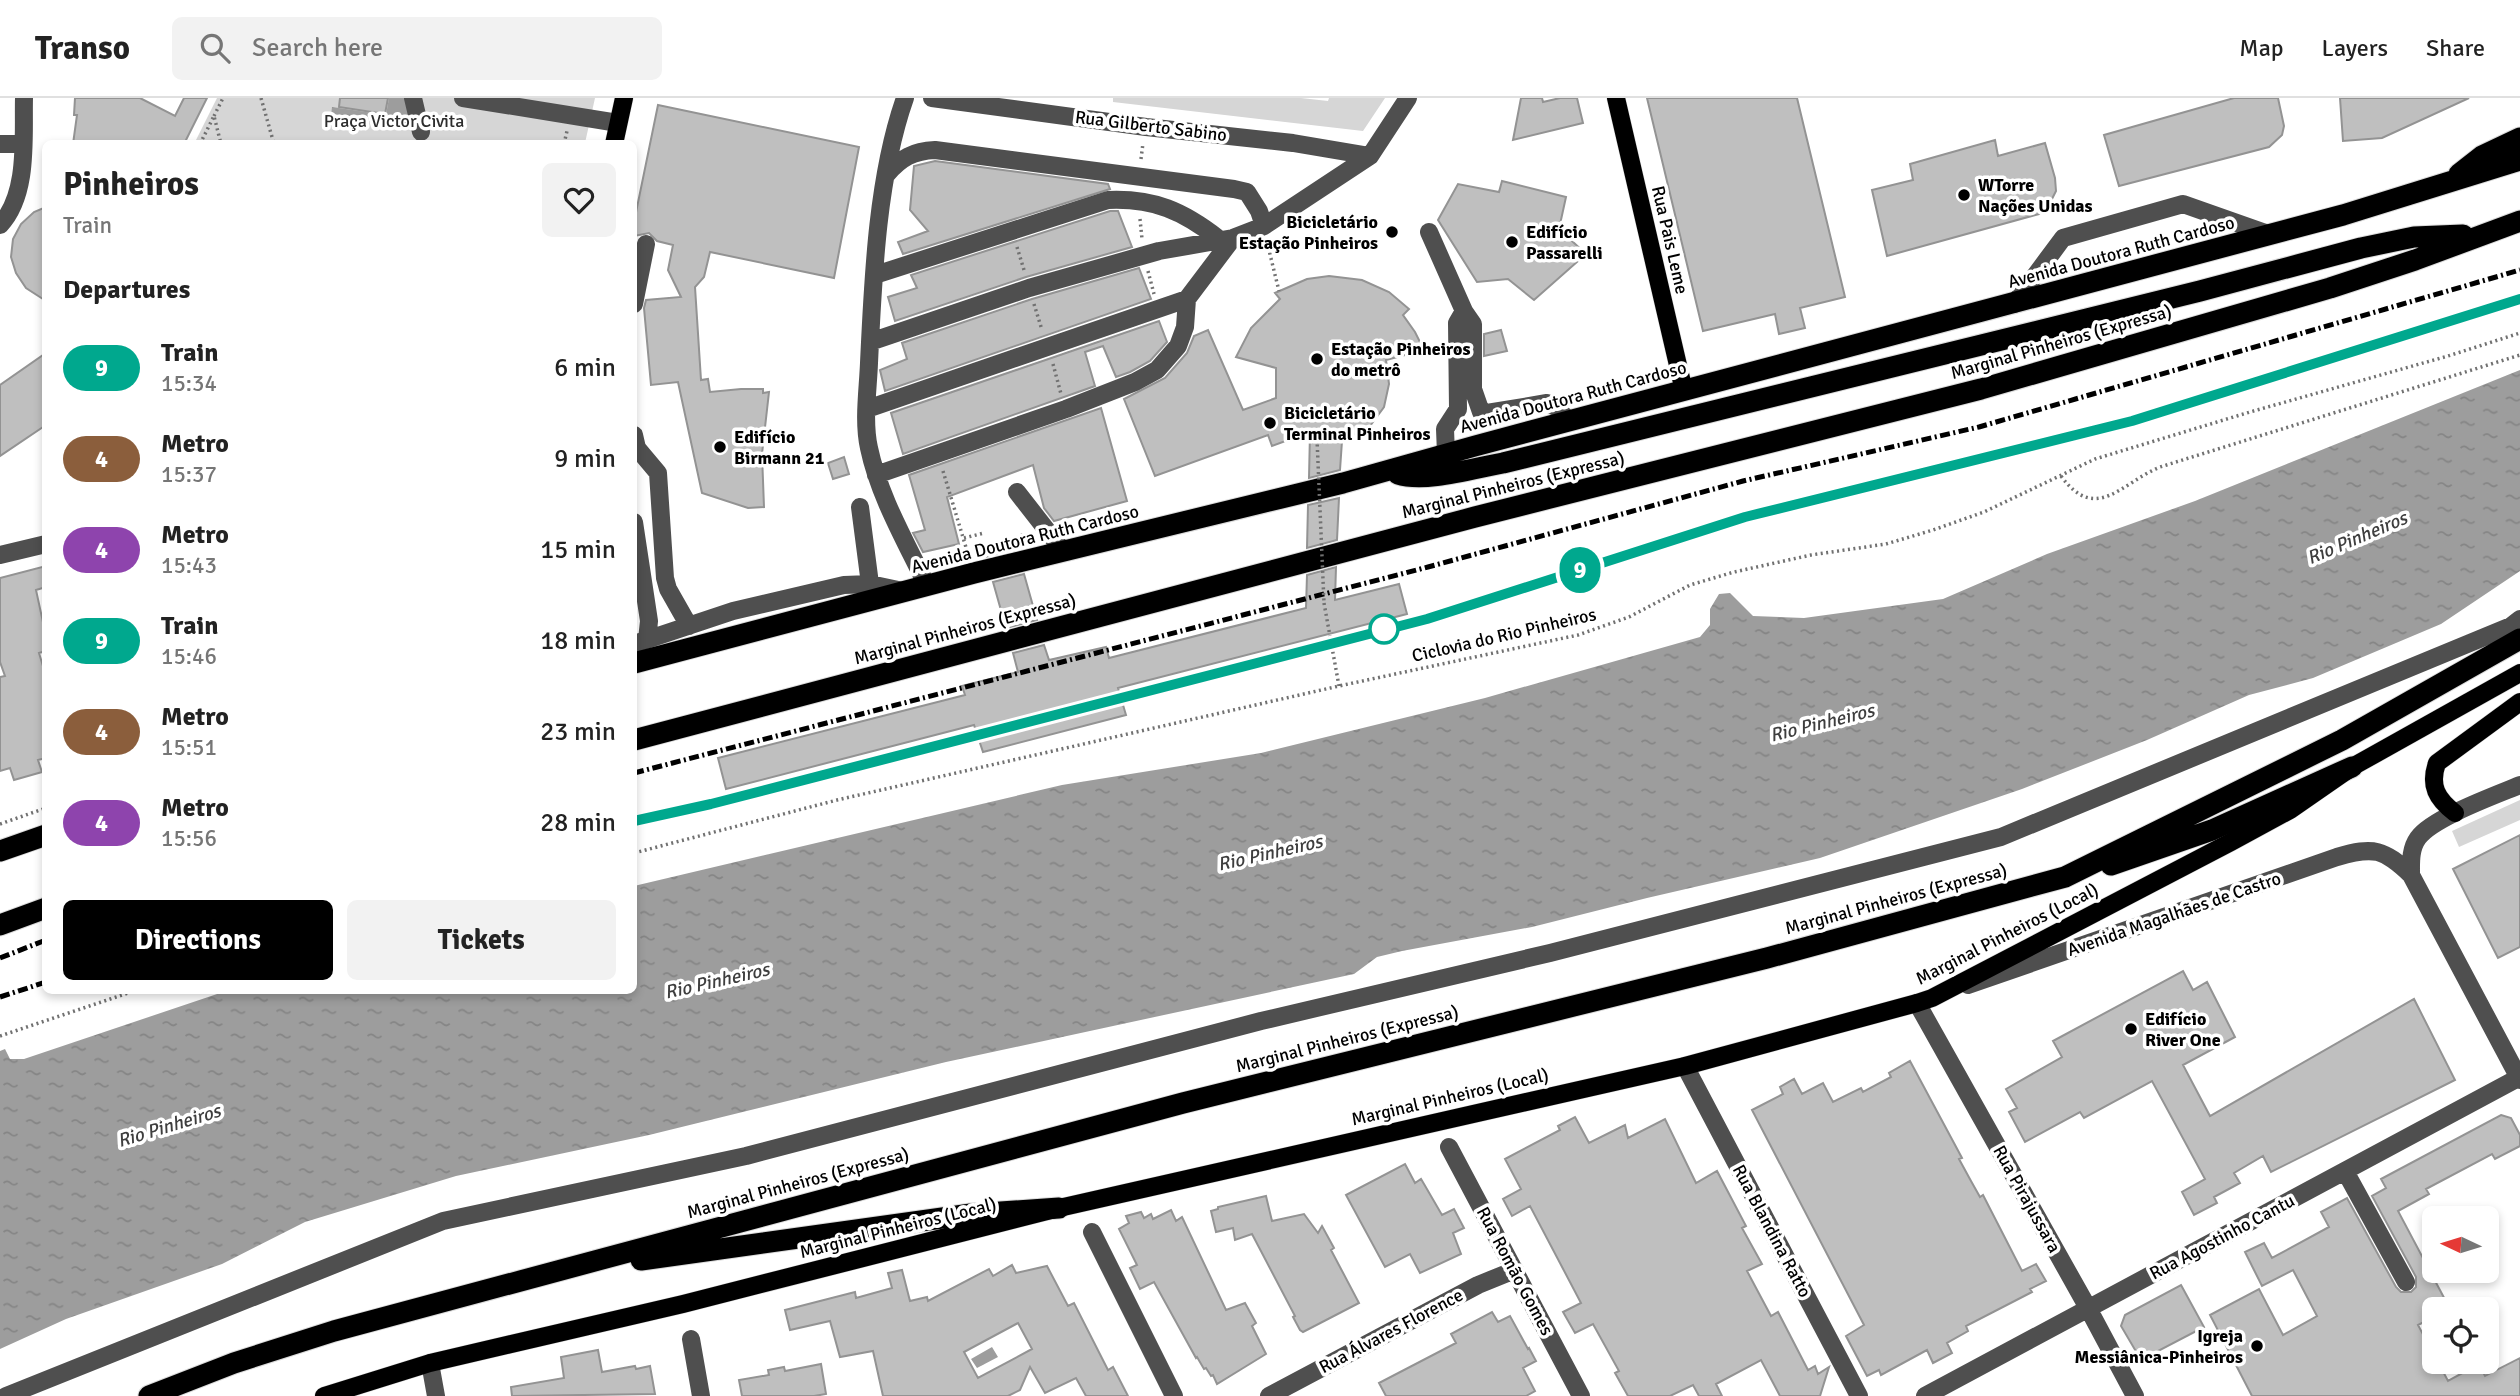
<!DOCTYPE html>
<meta charset="utf-8">
<style>
:root{--surface:#fff;--page:#f2f2f2;--text:#222;--muted:#767676;--line:#e0e0e0;--accent:#000}
body{margin:0;font-family:Signika,sans-serif;background:var(--page);color:var(--text);height:100vh;display:flex;flex-direction:column;font-size:26px;white-space:nowrap}
*{box-sizing:border-box;margin:0}
p{font-size:23px;color:var(--muted)}
.icon{flex:none;width:38px;height:38px;fill:none;stroke:currentColor;stroke-width:2;stroke-linecap:round;stroke-linejoin:round}
.map{position:relative;flex:1;overflow:hidden}
.panel{position:absolute;left:42px;top:42px;width:595px;height:854px;display:flex;flex-direction:column;background:var(--surface);border-radius:10px;box-shadow:0 4px 10px #0003}
.panel>*{flex:none}
.badge{padding:0 14px;border-radius:23px;font-size:24px;line-height:46px}
.needle{width:46px;rotate:274deg}
.buttons{position:absolute;left:2422px;top:1108px;display:grid;gap:14px}
.buttons a{display:grid;place-items:center;width:77px;height:77px;border-radius:10px;background:var(--surface);box-shadow:0 4px 10px #0003;font-size:35px}
.map>.badge{position:absolute;translate:-50% -50%;box-shadow:0 0 0 4px #fff}
h2{padding:0 21px;font-size:26px;line-height:63px}
.round{display:grid;place-items:center;flex:none;width:74px;height:74px;border-radius:10px;background:var(--page)}
.head{display:flex;align-items:center;justify-content:space-between;height:119px;padding:0 21px}
h1{font-size:33px;font-weight:700;line-height:52px}
.primary-button{display:flex;gap:14px;margin-top:auto;padding:14px 21px}
.primary-button a{flex:1;height:80px;border-radius:10px;background:var(--accent);color:#fff;font-size:28px;font-weight:700;line-height:80px;text-align:center}
.primary-button a+a{background:var(--page);color:var(--text)}
ul{padding:0;list-style:none}
li{display:flex;align-items:center;gap:21px;height:91px;padding:0 21px}
li div{flex:1}
li b{display:block;font-size:26px}
li em{font-style:normal}
li .badge{min-width:77px;font-weight:700;text-align:center}
header{display:flex;align-items:center;gap:42px;box-sizing:border-box;height:98px;padding:0 35px;background:var(--surface);border-bottom:2px solid var(--line)}
header strong{font-size:33px}
nav{display:flex;gap:38px;margin-inline-start:auto;font-size:24px}
.search{width:490px;height:63px;background:var(--page);display:flex;align-items:center;gap:18px;box-sizing:border-box;padding:0 24px;border-radius:10px;color:var(--muted);font-size:26px}
.map>svg:first-child{display:block}
.green{fill:#d6d6d6}
.water{fill:url(#water-ripples)}
.building{fill:#bfbfbf;stroke:#939393;stroke-width:2;fill-rule:evenodd}
.lines{fill:none;stroke-linecap:round;stroke-linejoin:round}
.major-casing{stroke:#dbdbdb;stroke-width:19}
.highway-casing{stroke:#dbdbdb;stroke-width:23}
.path{stroke:#717171;stroke-width:3.5;stroke-dasharray:2 3.5;stroke-linecap:butt}
.minor{stroke:#4f4f4f;stroke-width:18}
.major{stroke:#000;stroke-width:18}
.highway{stroke:#000;stroke-width:21}
.rail{stroke:#000;stroke-width:5;stroke-dasharray:10 3.5 2 3.5;stroke-linecap:butt}
.path-bridge{stroke:#717171;stroke-width:3.5;stroke-dasharray:2 3.5;stroke-linecap:butt}
.line-casing{stroke:#fff;stroke-width:16}
.line{stroke:#00a88e;stroke-width:10}
.poi-dot{fill:#000;stroke:#fff;stroke-width:2.5}
.stop-dot{fill:#fff;stroke:#00a88e;stroke-width:3.5}
.labels{text-anchor:middle;dominant-baseline:central;stroke-width:7;stroke-linejoin:round;paint-order:stroke}
.park-label{font-size:18px;fill:#2d2d2d;stroke:#fff}
.street-label{font-size:18px;fill:#000;stroke:#fff}
.poi-label{font-size:18px;font-weight:bold;fill:#000;stroke:#fff;text-anchor:start}
.water-label{font-size:19px;font-style:italic;fill:#3e3e3e;stroke:#fff}
</style>
<header>
<strong>Transo</strong>
<div class="search"><svg class="icon" aria-label="search" viewBox="0 0 24 24"><circle cx="10" cy="10" r="6"/><path d="M15 15l6 6"/></svg>Search here</div>
<nav><a>Map</a><a>Layers</a><a>Share</a></nav>
</header>
<div class="map">
<svg width="2520" height="1298" viewBox="0 0 2520 1298">
<defs>
<pattern id="water-ripples" width="26" height="14" patternUnits="userSpaceOnUse" patternTransform="scale(1.75)"><rect width="26" height="14" fill="#9d9d9d"/><path d="M2 4q2-2 4 0t4 0M15 11q2-2 4 0t4 0" fill="none" stroke="#858585"/></pattern>
</defs>
<rect width="100%" height="100%" fill="#fff"/>
<!-- green -->
<path class="green" d="M217,0H595L585,45L194,46Z
M1113,0H1301L1328,3L1329,0H1385L1363,33L1113,4Z
M2520,702V722L2459,749L2452,733Z"/>
<!-- water -->
<path class="water" d="M389,0H411L418,32L331,18L332,9L386,17Z
M2520,272V473L2441,526L2313,580L2249,597L2147,642L2022,691L1820,760L1647,800L1532,829L1402,853L1377,859L1354,876L946,964L649,1037L456,1078L305,1124L222,1166L66,1221L0,1251V953L5,951L10,961H24L226,893L634,892V788L1062,687L1261,655L1485,600L1700,539L1710,527V511L1719,496L1730,495L1753,518L1804,520L1943,501L2047,456L2195,403Z
M992,1249L998,1259L977,1270L971,1261Z"/>
<!-- building -->
<path class="building" d="M75,0H140L175,18L184,0H207L184,46H73L77,17H74Z
M340,0H388L385,16L339,9Z
M1521,0H1542L1543,4L1560,0H1577L1583,25L1513,42Z
M1647,0H1797L1845,199L1800,210L1805,230L1779,236L1775,216L1703,233Z
M2234,0H2278L2284,28L2282,37L2269,49L2119,88L2104,37Z
M2340,0H2469L2382,40L2343,43Z
M658,7L859,49L834,180L710,154L704,179L695,189L701,282L708,281L710,294L741,291H763V295L769,294L762,356L764,409L748,410L702,395L678,284L651,287L644,210L646,202L681,199L668,172L673,147L657,143L649,135L634,138V124Z
M1995,42L1998,58L2045,45L2055,80L2056,93L2049,107L2039,116L1887,158L1872,92L1913,82L1910,66Z
M935,63L1108,86L1110,91L903,156L898,144L928,133L910,112L914,68Z
M1502,83L1566,99L1559,131L1586,156L1534,202L1508,181L1477,184L1438,122L1458,86L1499,94Z
M46,109V203L26,190L16,175L11,159L13,141L21,126L34,114Z
M1110,113H1118L1132,149L1026,179L895,223L888,199L917,190L911,177Z
M1139,170L1151,201L885,293L880,272L907,261L902,245L1032,201Z
M1329,178L1362,182L1389,194L1409,211L1403,217L1415,234L1424,252L1386,262L1389,286L1384,309L1370,328L1342,343L1340,372L1309,380L1310,334L1272,348L1268,337L1155,378L1124,301L1165,280L1187,255L1194,238L1208,232L1243,312L1276,300V270L1236,259L1251,230L1280,201L1275,195L1307,181Z
M1159,223L1167,244L1150,263L1130,274L1116,279L1103,248L1085,254L1095,288L903,356L891,315Z
M1501,232L1507,253L1484,258V236Z
M46,255V327L0,358V287Z
M1101,310L1127,403L1054,423L1044,410L1033,367L947,399L959,446L923,454L913,435L925,432L909,377Z
M844,359L849,376L833,381L828,365Z
M1339,400L1337,442L1307,450L1308,407Z
M1013,441L1016,451L985,459L983,449Z
M46,468V489L36,492L46,538V553L39,555L46,578V660L38,662L42,674L14,682L10,670L0,673V579L5,578L0,564V480Z
M1336,469L1335,502L1399,486L1407,516L1118,590L1126,617L983,654L974,627L726,691L718,660L965,597L962,588L1018,574L1013,555L1044,547L1049,562L1106,549L1109,560L1306,510L1307,477Z
M1024,476L1037,522L1006,530L993,484Z
M2520,737V849L2498,860L2453,771Z
M2183,873L2193,892L2207,884L2235,939L2183,967L2210,1018L2414,901L2455,982L2271,1074L2263,1058L2234,1075L2240,1085L2214,1099L2217,1105L2194,1117L2182,1094L2205,1081L2152,983L2084,1020L2080,1014L2025,1044L2009,1014L2017,1010L2006,991L2062,959L2053,943Z
M1910,963L1962,1060L1959,1061L1971,1083L1980,1099L1983,1097L2022,1173L2036,1166L2046,1183L2030,1191L2032,1194L1966,1228L1968,1233L1947,1245L1952,1255L1933,1265L1927,1252L1881,1277L1879,1272L1867,1278L1846,1238L1864,1227L1752,1012L1783,996L1780,989L1794,981L1802,996L1823,985L1833,1004L1861,990L1863,994L1891,979L1889,975Z
M2501,1017L2511,1020L2520,1037V1048L2495,1061L2492,1056L2426,1091L2429,1096L2398,1113L2450,1211H2434V1219L2418,1227L2434,1257V1264H2438L2448,1283L2479,1266L2485,1278L2520,1260V1298H2252L2210,1217L2259,1191L2283,1237L2317,1218L2293,1172L2262,1188L2245,1154L2264,1145L2272,1160L2329,1129L2321,1114L2347,1100L2396,1189L2401,1194H2411L2416,1189V1179L2372,1098L2386,1090L2381,1081Z
M1575,1019L1589,1045L1625,1027L1628,1040L1665,1021L1696,1085L1717,1073L1746,1128L1742,1130L1762,1166L1747,1173L1771,1218L1778,1214L1808,1272L1815,1268L1818,1276L1829,1269L1820,1298H1780L1761,1262L1716,1286L1722,1298H1699L1693,1287L1670,1298H1628L1615,1275L1619,1273L1593,1226L1575,1235L1563,1214L1581,1205L1530,1108L1512,1118L1503,1101L1521,1091L1505,1061L1560,1032L1558,1028Z
M1405,1066L1415,1085L1421,1081L1424,1086L1442,1117L1454,1111L1464,1130L1453,1135L1461,1156L1420,1175L1410,1156L1385,1169L1346,1097Z
M1266,1098L1272,1123L1304,1116L1318,1135L1322,1128L1334,1150L1331,1152L1359,1205L1303,1234L1300,1232L1293,1219L1295,1218L1252,1136L1235,1142L1233,1130L1216,1134L1211,1113L1218,1111V1109Z
M1171,1112L1176,1123L1182,1119L1226,1212L1245,1205L1256,1225L1252,1228L1266,1256L1217,1286L1213,1277L1211,1278L1206,1270L1204,1271L1197,1259L1196,1260L1154,1184L1140,1191L1130,1170L1137,1167L1119,1131L1129,1125L1126,1118L1141,1114L1144,1120L1151,1116L1153,1121Z
M1012,1167L1016,1175L1047,1168L1068,1208L1074,1205L1108,1272L1113,1269L1128,1298H1086L1076,1280L1045,1295L1030,1269L1020,1292L1008,1298H883L873,1253L840,1259L830,1223L790,1232L785,1212L855,1194L856,1200L892,1190L888,1175L902,1172L910,1203L927,1199L928,1203L989,1171L993,1178ZM1018,1225L1032,1251L978,1280L964,1254Z
M2181,1187L2204,1229L2141,1262L2121,1228L2125,1217Z
M1492,1214L1498,1224L1510,1218L1528,1251L1529,1250L1536,1263L1523,1270L1535,1293L1526,1298H1386L1379,1285L1456,1245L1451,1236Z
M598,1252L602,1274L635,1268L636,1271L650,1268L655,1296L512,1298L511,1289L564,1280L561,1259Z
M821,1266L826,1296L814,1298H742L739,1282L769,1277L768,1272L784,1269L785,1273Z"/>
<g class="lines">
<defs>
<path id="major" d="M1616,0L1684,293
M614,46L624,0
M2455,715C2437,701 2429,688 2437,665L2520,604
M324,1298L430,1265L683,1206L1059,1110L1685,968L1917,905L1932,900L2231,744L2290,712L2352,669L2520,575"/>
<path id="highway" d="M2459,76L2482,58L2520,40
M1398,376C1425,385 1474,370 1503,365L2200,193L2361,150L2414,139L2463,137
M634,565L974,475L1343,385L1475,348L2343,117L2520,62
M634,642L1475,419L1981,291L2330,190L2415,162L2520,123
M0,753L46,737
M2111,767L2212,732L2352,669
M0,827L46,810
M641,1162L971,1116L1059,1110
M149,1298L234,1265L334,1233L1183,1005L1767,860L2065,779L2342,642L2520,541"/>
</defs>
<!-- major casing -->
<use href="#major" class="major-casing"/>
<!-- highway casing -->
<use href="#highway" class="highway-casing"/>
<!-- path -->
<path class="path" d="M261,0L274,46
M214,18L223,0
M200,46L214,18L221,46
M564,46L567,33
M1141,61L1143,45
M1140,121L1142,141
M1267,144L1279,193
M1017,149L1024,172
M1148,173L1154,196
M1034,206L1042,232
M1053,266L1061,296
M943,373L968,456
M2061,378C2096,426 2121,385 2160,369L2520,257
M964,440L984,435
M990,449L1025,436
M1324,505L1339,588
M0,726L46,710
M634,755L837,702L1339,588L1578,537L1629,519L1690,487L1734,474L1811,457L1886,446L1933,432L1984,414L2095,361L2250,314L2448,258L2520,235
M0,938L137,892"/>
<!-- minor -->
<path class="minor" d="M413,0L421,34
M463,0L618,25
M905,0C877,79 873,181 869,265C868,292 863,323 869,350C879,398 906,444 927,488
M932,0L1146,29L1293,45L1370,58
M0,46H22
M887,76C901,60 913,53 935,52L1234,91L1247,94L1259,113L1264,128
M0,127C29,96 23,39 24,0
M1429,134L1464,213L1473,226V291L1481,314L1487,315L1547,305L1556,309L1569,323
M875,177L1108,102C1154,100 1183,113 1219,141
M634,206L646,146
M2014,206L2063,140L2183,106L2271,137
M870,244L1029,190L1159,153L1233,140L1264,128L1370,58L1408,0
M867,311L1187,201
M634,337L637,350L658,375L665,480L668,491L689,528
M1446,356L1445,331L1458,311L1457,225L1464,213
M876,377L1066,311L1135,284L1157,272L1178,248L1185,229L1187,201L1233,140
M1017,394L1063,453
M860,409L870,486
M634,424L649,523L647,542
M0,457L46,446
M634,546L733,513L844,487L870,486L903,493
M2411,777C2411,765 2410,751 2418,740C2432,720 2496,697 2520,687
M1968,887L2337,759C2374,748 2384,751 2411,777L2520,982
M1917,905L2088,1210L2135,1298
M1685,968L1859,1298
M1449,1049L1581,1298
M2345,1073L2406,1184
M1092,1134L1174,1298
M691,1241L701,1298
M430,1265L436,1298
M6,1298L443,1123L746,1058L1261,923L1550,855L2001,739L2511,528L2520,521
M1269,1298L1478,1187L1515,1172
M1925,1298L2520,979"/>
<!-- major -->
<use href="#major" class="major"/>
<!-- highway -->
<use href="#highway" class="highway"/>
<!-- rail -->
<path class="rail" d="M634,675L1428,469L1743,383L1979,329L2520,172
M634,723L711,706L1427,521L1745,419L2132,323L2520,201
M0,860L46,842
M0,899L46,884"/>
<!-- path-bridge -->
<path class="path-bridge" d="M1317,341L1324,505"/>
</g>
<g class="lines">
<defs>
<path id="line" d="M634,723L711,706L1427,521L1745,419L2132,323L2520,201"/>
</defs>
<!-- line casing -->
<use href="#line" class="line-casing"/>
<!-- line -->
<use href="#line" class="line"/>
</g>
<!-- markers -->
<g class="poi-dot">
<circle cx="1964" cy="97" r="7"/>
<circle cx="1392" cy="134" r="7"/>
<circle cx="1512" cy="144" r="7"/>
<circle cx="1317" cy="261" r="7"/>
<circle cx="1270" cy="325" r="7"/>
<circle cx="720" cy="349" r="7"/>
<circle cx="2131" cy="931" r="7"/>
<circle cx="2257" cy="1248" r="7"/>
</g>
<circle class="stop-dot" cx="1384" cy="531" r="14"/>
<g class="labels">
<!-- park labels -->
<g class="park-label">
<text x="394" y="23">Praça Victor Civita</text>
</g>
<!-- street labels -->
<g class="street-label">
<text transform="translate(1151 28) rotate(7)">Rua Gilberto Sabino</text>
<text transform="translate(1670 142) rotate(77)">Rua Pais Leme</text>
<text transform="translate(2121 154) rotate(-15)">Avenida Doutora Ruth Cardoso</text>
<text transform="translate(2061 244) rotate(-16)">Marginal Pinheiros (Expressa)</text>
<text transform="translate(1573 299) rotate(-15)">Avenida Doutora Ruth Cardoso</text>
<text transform="translate(1513 387) rotate(-14)">Marginal Pinheiros (Expressa)</text>
<text transform="translate(1025 441) rotate(-14)">Avenida Doutora Ruth Cardoso</text>
<text transform="translate(965 531) rotate(-15)">Marginal Pinheiros (Expressa)</text>
<text transform="translate(1504 537) rotate(-13)">Ciclovia do Rio Pinheiros</text>
<text transform="translate(1896 801) rotate(-15)">Marginal Pinheiros (Expressa)</text>
<text transform="translate(2174 816) rotate(-19)">Avenida Magalhães de Castro</text>
<text transform="translate(2007 836) rotate(-27)">Marginal Pinheiros (Local)</text>
<text transform="translate(1347 941) rotate(-14)">Marginal Pinheiros (Expressa)</text>
<text transform="translate(1450 999) rotate(-13)">Marginal Pinheiros (Local)</text>
<text transform="translate(798 1085) rotate(-15)">Marginal Pinheiros (Expressa)</text>
<text transform="translate(2027 1101) rotate(61)">Rua Pirajussara</text>
<text transform="translate(898 1130) rotate(-14)">Marginal Pinheiros (Local)</text>
<text transform="translate(1772 1133) rotate(62)">Rua Blandina Ratto</text>
<text transform="translate(2222 1139) rotate(-28)">Rua Agostinho Cantu</text>
<text transform="translate(1515 1173) rotate(62)">Rua Romão Gomes</text>
<text transform="translate(1391 1233) rotate(-28)">Rua Álvares Florence</text>
</g>
<!-- poi labels -->
<g class="poi-label">
<text x="1978" y="87">WTorre<tspan x="1978" dy="21">Nações Unidas</tspan></text>
<text x="1378" y="124" text-anchor="end">Bicicletário<tspan x="1378" dy="21">Estação Pinheiros</tspan></text>
<text x="1526" y="134">Edifício<tspan x="1526" dy="21">Passarelli</tspan></text>
<text x="1331" y="251">Estação Pinheiros<tspan x="1331" dy="21">do metrô</tspan></text>
<text x="1284" y="315">Bicicletário<tspan x="1284" dy="21">Terminal Pinheiros</tspan></text>
<text x="734" y="339">Edifício<tspan x="734" dy="21">Birmann 21</tspan></text>
<text x="2145" y="921">Edifício<tspan x="2145" dy="21">River One</tspan></text>
<text x="2243" y="1238" text-anchor="end">Igreja<tspan x="2243" dy="21">Messiânica-Pinheiros</tspan></text>
</g>
<!-- water labels -->
<g class="water-label">
<text transform="translate(2357 440) rotate(-23)">Rio Pinheiros</text>
<text transform="translate(1822 625) rotate(-14)">Rio Pinheiros</text>
<text transform="translate(1270 755) rotate(-13)">Rio Pinheiros</text>
<text transform="translate(717 883) rotate(-13)">Rio Pinheiros</text>
<text transform="translate(169 1028) rotate(-17)">Rio Pinheiros</text>
</g>
</g>
</svg>
<div class="buttons">
<a><svg class="needle" viewBox="-14 -14 28 28"><path d="M0-13l5 13h-10z" fill="#e53935"/><path d="M0 13l5-13h-10z" fill="#767676"/></svg></a>
<a><svg class="icon" aria-label="locate" viewBox="0 0 24 24"><circle cx="12" cy="12" r="6"/><path d="M12 2v4M12 18v4M2 12h4M18 12h4"/></svg></a>
</div>
<b class="badge" style="left:1580px;top:472px;background:#00a88e;color:#fff">9</b>
<section class="panel">
<div class="head"><div><h1>Pinheiros</h1><p>Train</p></div><a class="round"><svg class="icon" aria-label="heart" viewBox="0 0 24 24"><path d="M12 20l-8-8c-3-5 5-10 8-4 3-6 11-1 8 4z"/></svg></a></div>
<h2>Departures</h2>
<ul>
<li><span class="badge" style="background:#00a88e;color:#fff">9</span><div><b>Train</b><p>15:34</p></div><em>6 min</em></li>
<li><span class="badge" style="background:#8b5e3c;color:#fff">4</span><div><b>Metro</b><p>15:37</p></div><em>9 min</em></li>
<li><span class="badge" style="background:#8e44ad;color:#fff">4</span><div><b>Metro</b><p>15:43</p></div><em>15 min</em></li>
<li><span class="badge" style="background:#00a88e;color:#fff">9</span><div><b>Train</b><p>15:46</p></div><em>18 min</em></li>
<li><span class="badge" style="background:#8b5e3c;color:#fff">4</span><div><b>Metro</b><p>15:51</p></div><em>23 min</em></li>
<li><span class="badge" style="background:#8e44ad;color:#fff">4</span><div><b>Metro</b><p>15:56</p></div><em>28 min</em></li>
</ul>
<div class="primary-button"><a>Directions</a><a>Tickets</a></div>
</section>
</div>
